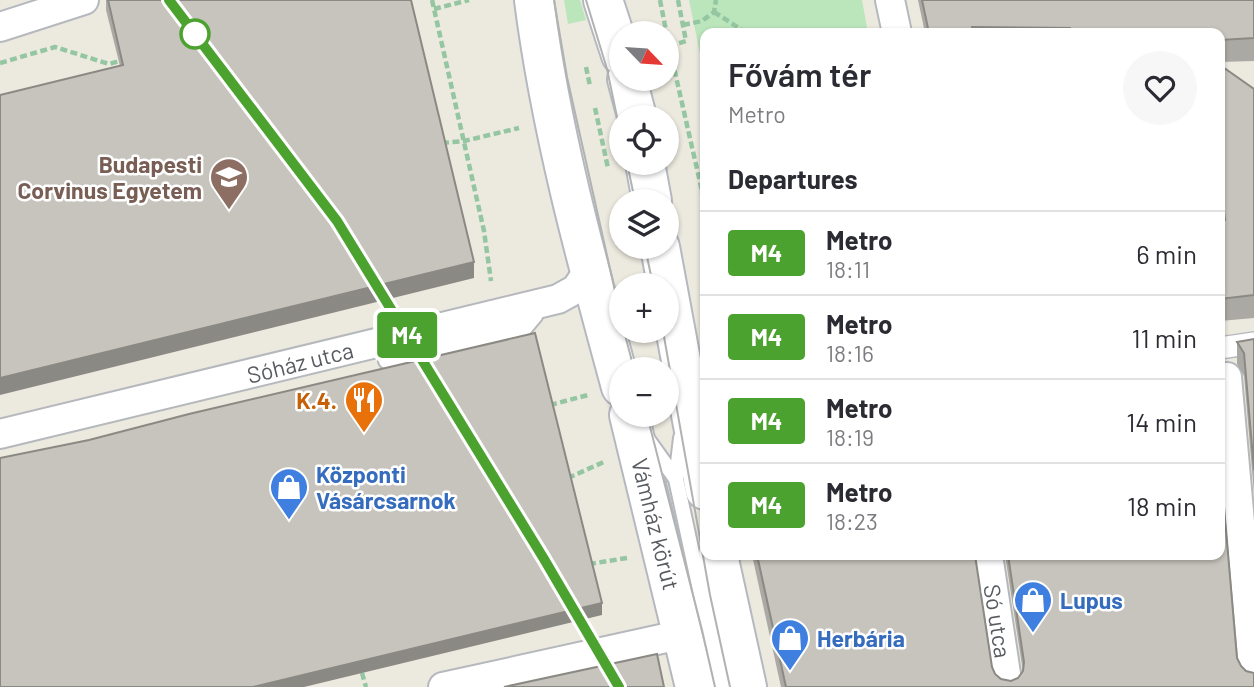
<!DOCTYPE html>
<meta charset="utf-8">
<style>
:root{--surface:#fff;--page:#f7f7f7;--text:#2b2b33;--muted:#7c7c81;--line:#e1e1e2}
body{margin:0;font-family:Barlow,sans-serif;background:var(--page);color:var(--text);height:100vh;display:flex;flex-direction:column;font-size:26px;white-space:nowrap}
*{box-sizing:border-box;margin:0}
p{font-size:23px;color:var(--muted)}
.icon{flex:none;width:38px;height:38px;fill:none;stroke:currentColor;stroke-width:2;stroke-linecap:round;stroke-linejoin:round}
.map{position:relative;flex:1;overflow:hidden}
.sheet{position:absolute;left:700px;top:28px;width:525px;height:532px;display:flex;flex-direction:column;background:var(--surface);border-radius:14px;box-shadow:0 2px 5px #0004}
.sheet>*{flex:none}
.badge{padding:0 14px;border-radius:5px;font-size:24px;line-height:46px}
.needle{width:46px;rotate:115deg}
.tools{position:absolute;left:609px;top:21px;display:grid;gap:14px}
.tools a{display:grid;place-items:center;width:70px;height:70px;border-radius:50%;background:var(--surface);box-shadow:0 2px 5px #0004;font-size:35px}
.map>.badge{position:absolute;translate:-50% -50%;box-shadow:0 0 0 4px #fff}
h2{padding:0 28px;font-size:26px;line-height:63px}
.round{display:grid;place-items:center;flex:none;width:74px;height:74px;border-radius:37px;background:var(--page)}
.headline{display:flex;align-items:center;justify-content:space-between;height:119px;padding:0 28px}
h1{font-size:33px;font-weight:600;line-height:52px}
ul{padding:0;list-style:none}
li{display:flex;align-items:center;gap:21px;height:84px;padding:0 28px;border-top:2px solid var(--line)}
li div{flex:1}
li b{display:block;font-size:26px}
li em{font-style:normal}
li .badge{min-width:77px;font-weight:700;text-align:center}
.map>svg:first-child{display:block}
.green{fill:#bbe5bb}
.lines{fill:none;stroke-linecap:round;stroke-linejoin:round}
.service-casing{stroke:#b5b8bd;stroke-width:18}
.pedestrian-casing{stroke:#b5b8bd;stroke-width:24}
.minor-casing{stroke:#b5b8bd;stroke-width:32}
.secondary-casing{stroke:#b5b9bf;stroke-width:42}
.path{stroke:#94c6a2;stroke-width:4.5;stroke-dasharray:7 3.5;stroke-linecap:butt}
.service{stroke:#fff;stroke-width:14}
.pedestrian{stroke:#fff;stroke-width:21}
.minor{stroke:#fff;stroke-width:28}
.secondary{stroke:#fff;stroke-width:38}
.tram{stroke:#b1b2b2;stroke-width:2}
.wall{fill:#aba9a3}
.shaded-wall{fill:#8b8984}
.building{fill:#c7c4bd;stroke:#8b8984;stroke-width:2}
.line-casing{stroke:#fff;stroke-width:16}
.line{stroke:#4ca22f;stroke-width:10}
.stop-dot{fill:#fff;stroke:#4ca22f;stroke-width:3.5}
.labels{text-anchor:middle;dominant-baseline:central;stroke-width:5;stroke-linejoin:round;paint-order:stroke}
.education-label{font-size:23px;font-weight:bold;fill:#785e54;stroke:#fff;text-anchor:end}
.street-label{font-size:23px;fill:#585c61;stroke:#fff}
.food-label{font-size:23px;font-weight:bold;fill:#c56008;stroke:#fff;text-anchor:end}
.shop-label{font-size:23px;font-weight:bold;fill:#366cbe;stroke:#fff;text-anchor:start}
</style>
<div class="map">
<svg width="1254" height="687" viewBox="0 0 1254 687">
<rect width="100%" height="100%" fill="#ece9df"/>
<!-- green -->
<path class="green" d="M564,0H580L586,20L568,24Z
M689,0H862L868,33H705V78Z"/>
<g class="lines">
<defs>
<path id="service" d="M386,361L525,328L535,316L540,305
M681,438L676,479L721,687
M648,440L676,479"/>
<path id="pedestrian" d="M1220,348L1254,343"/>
<path id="minor" d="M890,0L897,33
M0,27L84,0
M1227,377L1254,679
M0,434L558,299L576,289L588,271
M988,555L1008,687
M443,687L684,634"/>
<path id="secondary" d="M534,0C551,132 586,259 621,387
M603,0L621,55
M627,79L637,117
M645,163L652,201
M660,247L705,490
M629,415L695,687
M718,555L747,687"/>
</defs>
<!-- service casing -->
<use href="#service" class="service-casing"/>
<!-- pedestrian casing -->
<use href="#pedestrian" class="pedestrian-casing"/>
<!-- minor casing -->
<use href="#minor" class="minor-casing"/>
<!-- secondary casing -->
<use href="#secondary" class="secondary-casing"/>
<!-- path -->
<path class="path" d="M432,0L484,231L491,281
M660,0L669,46
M678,0L686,41L669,46L702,191H705
M434,9L469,0
M714,12L747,33
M683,25L702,21L714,12L716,0
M0,63L55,47L109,64L123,60
M586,67L590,86
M595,108L608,168
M442,143L464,141L519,128
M702,191L705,241
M550,405L588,395
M568,478L606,461
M589,564L627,558
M362,673L366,687"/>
<!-- service -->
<use href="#service" class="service"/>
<!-- pedestrian -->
<use href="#pedestrian" class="pedestrian"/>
<!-- minor -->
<use href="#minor" class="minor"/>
<!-- secondary -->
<use href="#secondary" class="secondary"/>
<!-- tram -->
<path class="tram" d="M554,0L567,77L621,318
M586,0L607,69L621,136
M627,163L635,201
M645,247L653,285
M624,331L634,369
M663,331L710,595L730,687
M647,415L702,630L715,687"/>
</g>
<!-- wall -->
<path class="wall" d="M106,0H411L474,278L120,66L106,10Z
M918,0H1254V61L1220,62V33H925Z
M1220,65L1254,89V318L1220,321V220H1222L1220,197Z
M1254,339V493L1244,376L1237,364V342Z
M752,555H975L992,667L995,674L1001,679L1011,681L1018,678L1023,672L1005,555H1220L1237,658L1241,666L1254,687H781Z"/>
<!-- shaded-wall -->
<path class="shaded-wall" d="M474,262V278L0,395V378Z
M602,603V615L304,687H253Z"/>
<!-- building -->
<path class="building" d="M108,0H411L474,262L0,378V95L123,65Z
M922,0H1254V38L1220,40V33H1071L1070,28L972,27L973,33H929Z
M1220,65L1254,89V295L1220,299V220H1225L1220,174Z
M535,333L602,603L253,687H0V458L89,440L189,414Z
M1254,339V470L1244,353L1237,342Z
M1220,460L1237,658L1241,666L1246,671L1254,673V687H786L757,555H975L992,667L995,674L1001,679L1011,681L1018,678L1023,671L1024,662L1008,555H1220Z
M657,654L664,687H504Z"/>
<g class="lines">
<defs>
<path id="line" d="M169,0L337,221L544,559L619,687"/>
</defs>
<!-- line casing -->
<use href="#line" class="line-casing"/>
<!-- line -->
<use href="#line" class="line"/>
</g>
<!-- icons -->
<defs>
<symbol id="university-pin" viewBox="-11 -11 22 30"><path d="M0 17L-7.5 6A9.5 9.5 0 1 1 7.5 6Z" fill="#8d6e63" stroke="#fff"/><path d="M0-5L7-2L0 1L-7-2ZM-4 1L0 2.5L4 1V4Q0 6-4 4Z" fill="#fff"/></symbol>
<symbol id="restaurant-pin" viewBox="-11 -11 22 30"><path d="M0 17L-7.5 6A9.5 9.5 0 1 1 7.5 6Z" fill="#e8710a" stroke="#fff"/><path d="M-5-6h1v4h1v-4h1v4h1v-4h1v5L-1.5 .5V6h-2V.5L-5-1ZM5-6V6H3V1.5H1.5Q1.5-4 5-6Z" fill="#fff"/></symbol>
<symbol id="shop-pin" viewBox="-11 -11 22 30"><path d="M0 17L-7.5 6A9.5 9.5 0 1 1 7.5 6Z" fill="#3f7fe0" stroke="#fff"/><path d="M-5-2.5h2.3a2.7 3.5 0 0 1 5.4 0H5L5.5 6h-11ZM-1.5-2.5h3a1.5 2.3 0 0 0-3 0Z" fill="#fff"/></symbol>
</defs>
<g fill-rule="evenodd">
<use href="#university-pin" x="207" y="155" width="44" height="60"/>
<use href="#restaurant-pin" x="342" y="378" width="44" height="60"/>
<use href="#shop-pin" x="267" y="465" width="44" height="60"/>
<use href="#shop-pin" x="1011" y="578" width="44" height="60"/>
<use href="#shop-pin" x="768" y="616" width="44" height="60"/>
</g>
<!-- markers -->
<circle class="stop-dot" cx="195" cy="34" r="14"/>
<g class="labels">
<!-- education labels -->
<g class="education-label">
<text x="202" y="164">Budapesti<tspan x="202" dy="26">Corvinus Egyetem</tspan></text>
</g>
<!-- street labels -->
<g class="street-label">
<text transform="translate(300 362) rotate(-14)">Sóház utca</text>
<text transform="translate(656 524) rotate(76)">Vámház körút</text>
<text transform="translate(998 621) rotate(81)">Só utca</text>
</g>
<!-- food labels -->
<g class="food-label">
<text x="337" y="400">K.4.</text>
</g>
<!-- shop labels -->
<g class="shop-label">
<text x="316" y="474">Központi<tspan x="316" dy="26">Vásárcsarnok</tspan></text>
<text x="1060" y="600">Lupus</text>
<text x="817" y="638">Herbária</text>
</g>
</g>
</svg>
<div class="tools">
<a><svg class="needle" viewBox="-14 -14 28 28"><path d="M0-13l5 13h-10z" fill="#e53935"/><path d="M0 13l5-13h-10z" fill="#7c7c81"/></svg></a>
<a><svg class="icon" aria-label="locate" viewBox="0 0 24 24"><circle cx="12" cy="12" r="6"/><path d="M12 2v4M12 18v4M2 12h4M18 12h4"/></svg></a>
<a><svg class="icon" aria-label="layers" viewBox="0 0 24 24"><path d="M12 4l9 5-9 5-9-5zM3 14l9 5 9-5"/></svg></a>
<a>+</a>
<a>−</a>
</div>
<b class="badge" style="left:407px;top:335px;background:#4ca22f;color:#fff">M4</b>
<section class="sheet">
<div class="headline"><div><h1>Fővám tér</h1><p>Metro</p></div><a class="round"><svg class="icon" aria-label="heart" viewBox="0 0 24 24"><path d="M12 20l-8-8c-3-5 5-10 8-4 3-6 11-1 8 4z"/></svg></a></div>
<h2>Departures</h2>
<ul>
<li><span class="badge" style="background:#4ca22f;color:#fff">M4</span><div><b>Metro</b><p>18:11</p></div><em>6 min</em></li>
<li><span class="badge" style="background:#4ca22f;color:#fff">M4</span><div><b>Metro</b><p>18:16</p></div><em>11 min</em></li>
<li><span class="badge" style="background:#4ca22f;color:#fff">M4</span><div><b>Metro</b><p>18:19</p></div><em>14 min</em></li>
<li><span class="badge" style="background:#4ca22f;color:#fff">M4</span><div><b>Metro</b><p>18:23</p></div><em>18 min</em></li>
</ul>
</section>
</div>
